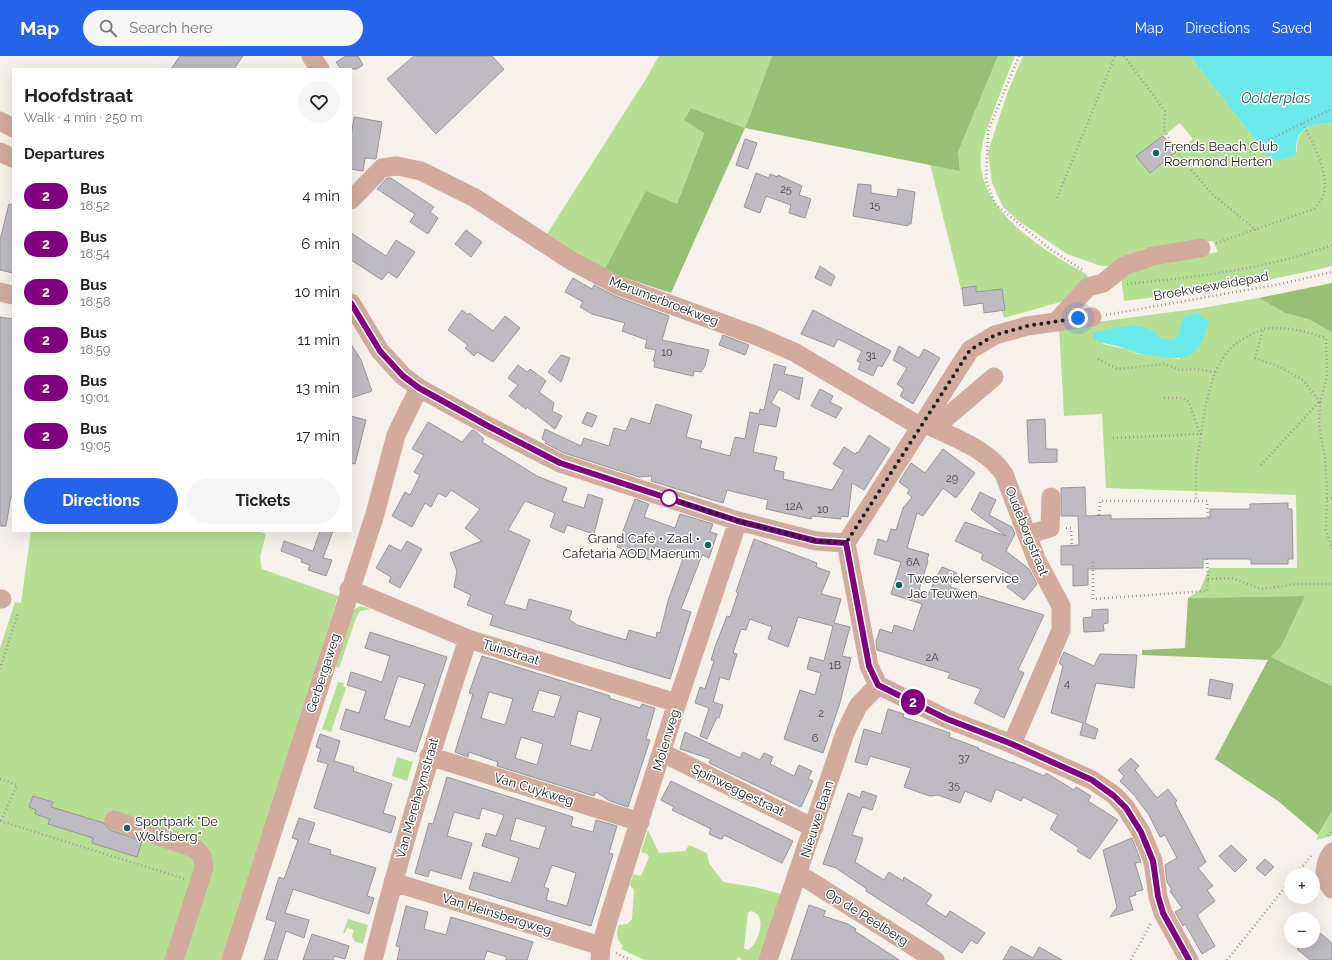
<!DOCTYPE html>
<meta charset="utf-8">
<style>
:root{--surface:#fff;--page:#f6f6f6;--text:#222;--muted:#767676;--accent:#2563eb}
body{margin:0;font-family:Raleway,sans-serif;background:var(--page);color:var(--text);height:100vh;display:flex;flex-direction:column;font-size:15px;white-space:nowrap}
*{box-sizing:border-box;margin:0}
p{font-size:13px;color:var(--muted)}
.icon{flex:none;width:22px;height:22px;fill:none;stroke:currentColor;stroke-width:2;stroke-linecap:round;stroke-linejoin:round}
.map{position:relative;flex:1;overflow:hidden}
.drawer{position:absolute;left:12px;top:12px;width:340px;height:464px;display:flex;flex-direction:column;background:var(--surface);border-radius:0px;box-shadow:0 4px 16px #0002}
.drawer>*{flex:none}
.badge{padding:0 8px;border-radius:13px;font-size:14px;line-height:26px}
.fabs{position:absolute;left:1284px;top:812px;display:grid;gap:8px}
.fabs a{display:grid;place-items:center;width:36px;height:36px;border-radius:50%;background:var(--surface);box-shadow:0 4px 16px #0002;font-size:20px}
.you{position:absolute;width:20px;height:20px;margin:-10px;border:3px solid #fff;border-radius:50%;background:#1a73e8;box-shadow:0 0 0 6px #1a73e833}
.map>.badge{position:absolute;translate:-50% -50%;box-shadow:0 0 0 2px #fff}
h2{padding:0 12px;font-size:15px;line-height:36px}
.round{display:grid;place-items:center;flex:none;width:42px;height:42px;border-radius:21px;background:var(--page)}
.headline{display:flex;align-items:center;justify-content:space-between;height:68px;padding:0 12px}
h1{font-size:19px;font-weight:700;line-height:30px}
.cta{display:flex;gap:8px;margin-top:auto;padding:8px 12px}
.cta a{flex:1;height:46px;border-radius:24px;background:var(--accent);color:#fff;font-size:16px;font-weight:700;line-height:46px;text-align:center}
.cta a+a{background:var(--page);color:var(--text)}
ul{padding:0;list-style:none}
li{display:flex;align-items:center;gap:12px;height:48px;padding:0 12px}
li div{flex:1}
li b{display:block;font-size:15px}
li em{font-style:normal}
li .badge{min-width:44px;font-weight:700;text-align:center}
header{display:flex;align-items:center;gap:24px;box-sizing:border-box;height:56px;padding:0 20px;background:var(--accent);color:#fff}
header strong{font-size:19px}
nav{display:flex;gap:22px;margin-inline-start:auto;font-size:14px}
.search{width:280px;height:36px;background:var(--page);display:flex;align-items:center;gap:10px;box-sizing:border-box;padding:0 14px;border-radius:22px;color:var(--muted);font-size:15px}
.map>svg:first-child{display:block}
.green{fill:#b7df94;fill-rule:evenodd}
.forest{fill:#98c074}
.water{fill:#6ae8ea}
.building{fill:#bebbc2;stroke:#97959c;fill-rule:evenodd}
.lines{fill:none;stroke-linecap:round;stroke-linejoin:round}
.path{stroke:#9d9994;stroke-width:2.5;stroke-dasharray:1 3;stroke-linecap:butt}
.minor{stroke:#d2ab9d;stroke-width:19}
.line-casing{stroke:#fff;stroke-width:9}
.line{stroke:#800080;stroke-width:6}
.walk{stroke:#1f1d1b;stroke-width:4;stroke-dasharray:0 7.2}
.poi-dot{fill:#166460;stroke:#fff;stroke-width:1.5}
.stop-dot{fill:#fff;stroke:#800080;stroke-width:2}
.labels{text-anchor:middle;dominant-baseline:central;stroke-width:3;stroke-linejoin:round;paint-order:stroke}
.number-label{font-size:11px;fill:#474445}
.poi-label{font-size:13px;fill:#1f1d1b;stroke:#fff;text-anchor:start}
.street-label{font-size:13px;fill:#1f1d1b;stroke:#fff}
.water-label{font-size:14px;font-style:italic;fill:#275d5d;stroke:#fff}
</style>
<header>
<strong>Map</strong>
<div class="search"><svg class="icon" aria-label="search" viewBox="0 0 24 24"><circle cx="10" cy="10" r="6"/><path d="M15 15l6 6"/></svg>Search here</div>
<nav><a>Map</a><a>Directions</a><a>Saved</a></nav>
</header>
<div class="map">
<svg width="1332" height="904" viewBox="0 0 1332 904">
<rect width="100%" height="100%" fill="#f7f1eb"/>
<!-- green -->
<path class="green" d="M659,0H772L745,72L691,52L704,76L677,148L604,215L545,181L644,26Z
M998,0H1015C1006,22 998,43 990,65C987,74 983,82 982,91C970,151 1043,194 1086,218L1089,223L1064,245L1004,262L999,246L974,236L961,233L930,108L960,115L958,96Z
M1023,0H1190L1266,98L1277,105L1297,96C1296,72 1310,67 1332,67V210C1263,227 1194,236 1124,245L1121,221L1160,206L1218,196L1213,185L1142,193L1109,210H1101L1067,198L1020,166L1003,151L992,127L988,96L1008,35ZM1180,67L1193,83L1150,117L1137,100Z
M1259,242L1285,257L1308,263L1332,276V630L1271,601L1281,591L1305,540L1188,542L1200,534L1209,512H1297L1296,439L1106,432L1102,358L1064,360L1059,271L1202,252ZM1180,269V303L1138,298L1126,293L1103,288L1105,274L1145,271C1157,279 1159,285 1174,283L1180,276Z
M31,475H258L266,478L260,501L262,513L338,540L224,904H0V592L15,546L21,547Z
M360,550L371,553L360,555L356,562L339,612L334,610L352,555Z
M338,626L344,627L343,630L346,632L331,676L322,673Z
M397,701L413,706L407,725L392,720Z
M1332,755V780L1316,784Z
M648,774L659,797L685,795L689,789L707,797L709,807L723,826L755,831L781,838L758,904H742L739,901L736,904H645L621,893L623,890C616,883 616,878 619,869L627,868L632,863L634,834L630,829L633,818L641,820L649,801L647,798L641,796ZM751,855C768,858 759,888 748,894L744,892L748,857Z
M348,863L368,869L363,888L354,885L352,880L354,874L347,872L345,877H343Z"/>
<!-- forest -->
<path class="forest" d="M772,0H998L958,96L960,115L745,72L671,237L604,215L646,135L677,148L704,77L684,64L691,52L745,72Z
M1332,227V276L1308,263L1285,257L1259,242Z
M1305,540L1281,591L1271,601L1332,630V755L1318,779L1278,745L1215,703L1268,604L1142,599V594L1185,592L1188,542Z"/>
<!-- water -->
<path class="water" d="M1190,0H1332V67C1319,67 1300,69 1297,85C1295,91 1298,95 1294,100L1277,105L1266,98Z
M1197,257L1209,266C1200,294 1194,306 1162,301C1147,299 1141,299 1126,293C1115,288 1104,289 1094,283L1093,277C1108,273 1128,268 1143,271C1157,273 1154,285 1174,283L1180,276V269L1185,260Z"/>
<!-- building -->
<path class="building" d="M180,0H243L234,13H171Z
M346,0H358L363,9L357,13H341L336,6Z
M414,0H492L504,13L436,78L387,23Z
M354,61L382,66L376,103L365,102L363,115L351,113V81Z
M1163,80L1176,96L1150,117L1136,100Z
M745,83L757,87L748,113L736,109Z
M756,117L769,122L770,118L778,121V119L802,130L799,139L811,143L805,162L789,157L791,149L766,140L760,157L744,151Z
M387,122H391L434,151L430,156L438,162L428,178L410,166L415,158L377,133Z
M858,128L871,129V137L897,141L898,133L915,136L911,168H908V170L853,160Z
M9,148L13,149V217L0,214V184Z
M466,174L482,186L471,201L455,188Z
M351,177L386,200L396,184L415,196L397,222L388,216L382,224L351,204Z
M820,210L835,220L831,230L815,222Z
M573,222L592,233L594,229L615,240L669,260L662,284L709,294L705,310L701,316L694,315L693,320L654,311L655,305H653L656,294L645,292L647,284L622,275L625,267L592,258L580,251L583,246L565,236Z
M976,230V236L1002,233L1005,254L984,257L983,247L964,250L962,232Z
M462,254L468,259L469,257L493,275L505,260L520,272L493,306L477,296L474,300L465,292L468,289L448,274Z
M813,254L891,295L882,311L878,309L873,320L858,313L861,307L857,305L862,295L838,283L834,291L801,278Z
M0,261L13,263V440H11L6,470H0Z
M723,279L749,289L745,299L719,289Z
M351,288L361,304L372,335L351,342Z
M899,290L919,302L924,293L940,302L913,348L900,340L904,333L897,328L907,312L893,304Z
M561,299L570,302L561,326L548,316Z
M774,308L786,311L784,318L803,322L799,344L779,333L771,347L780,352L776,371L759,368L753,396L777,401L774,414L784,416L783,423L832,434L844,414L833,408L844,391L855,398L857,396L858,397L869,379L890,393L864,434L852,427L848,461L841,460V463L812,460L811,463L766,453L768,444L727,434L723,447L651,425L652,420L639,421L564,397L545,387L546,385L542,383L545,373L581,390L584,382L609,390L614,372L626,375L631,362L650,368L656,348L692,359L686,381L702,385L700,392L730,400L735,381L745,383L750,356L759,358L760,353L764,354Z
M518,309L527,316L530,313L546,325L539,336L554,347L552,355L562,360L555,373L527,351L526,353L509,340L518,329L508,322Z
M820,333L833,340L830,346L842,352L836,362L811,350Z
M587,356L597,360L592,371L582,367Z
M351,360L366,364L355,408L351,407Z
M1045,363L1046,393H1057V406L1029,407L1027,364Z
M428,366L462,386L472,374L475,375L484,383L482,386L537,420L567,432L562,445L584,452L588,438L603,443L594,478L567,469L564,477L550,471L555,457L525,445L508,474L530,484L504,548L526,554L529,543L572,555L569,563L577,569L626,584L629,574L656,582L657,576L660,577L668,545L684,500L655,490L650,504L617,491L635,443L649,448L644,461L675,472L680,458L713,468L710,476L717,478L709,502L702,499L681,553L691,556L670,623L490,569L493,559L467,549L471,539L454,531L457,515L450,497L482,485L465,472L480,453L451,434L446,441L438,437L431,451L425,447L412,471L392,460L405,436L410,439L420,419L414,416L424,399L412,393Z
M943,393L975,417L956,442L943,432L923,460L917,457L907,492L929,498L927,504L928,505L919,534L928,538L942,511L957,517L950,531L1044,559L1018,614L1024,617L1004,662L974,647L981,633L948,622L950,617L877,594L876,586L880,573L892,577L894,569L913,575L922,548L891,538L901,506L874,498L878,483L887,486L891,473L896,474L903,452L912,441L907,437L910,434L899,426L911,407L925,417Z
M1085,431L1086,460L1111,459V463L1210,462V453H1250V448L1288,447V453H1292L1293,503H1288V508H1251V503H1203V512L1088,513V529L1073,530V509H1061V490L1079,489L1078,460H1061V432Z
M980,436L996,444L989,459L1012,471L1015,478L1006,495L1029,513L1037,528L1024,544L1007,531L1015,521L981,503L983,498L955,485L965,466L1006,480L971,454Z
M320,475H333L323,502L332,504L326,520L308,514L310,509L301,506L302,503L281,495L284,485L313,495Z
M754,483L817,507L816,511L830,516L821,538L841,543L834,567L850,571L842,600L851,602L840,647L823,697L784,683L800,634L815,639L821,617L807,613L810,601L824,605L833,570L798,561L788,591L768,583L772,571L750,563L746,574L741,573L733,597L737,598L729,624L720,621L713,646L723,649L719,662L717,661L707,683L700,680L709,652L695,647L700,631L705,633L714,605L711,604L715,591L727,560L730,561L738,537L736,536Z
M407,485L422,493L400,532L389,526L391,521L376,512L389,489L401,495Z
M1108,553V567L1103,568L1104,575L1084,576L1083,562L1092,561V554Z
M370,576L447,601L416,696L340,673L346,653L359,657L366,635L347,629L351,616L382,626L390,600L365,592ZM398,620L425,628L410,671L384,663Z
M1064,596L1094,610L1100,598L1137,599L1134,632L1096,627L1085,667L1098,673L1095,683L1080,679L1083,667L1051,657L1063,610L1059,607Z
M482,600L610,640L609,642L640,652L642,648L655,652L646,683L650,684L628,751L610,745L596,736L594,740L497,710L498,706L469,696L468,701L455,696L473,638L469,637ZM539,634L561,640L554,661L532,655ZM489,636L513,643L505,669L481,662ZM578,655L601,662L591,695L570,689ZM521,681L543,688L537,709L515,702Z
M1210,623L1233,628L1230,643L1208,639Z
M888,653L904,658L903,661L950,677L949,681L979,692L978,693L1012,707V706L1044,720L1046,717L1074,734L1076,731L1091,740L1088,745L1118,764L1090,803L1077,795L1079,792L1050,773L1058,759L1023,741L1021,745L996,733L991,746L965,735L960,747L938,739L930,740L904,731L911,712L870,700L867,709L855,706L864,673L881,678Z
M685,676L740,702L743,696L760,704L764,697L773,701L770,708L794,720L799,709L812,715L808,723L813,725L801,751L709,707L711,703L680,693Z
M320,678L340,685L334,705L354,711L353,715L392,728L383,757L396,761L391,777L314,752L328,708L317,705L321,693L316,691Z
M1131,702L1139,710L1135,714L1157,742L1168,733L1177,745L1175,747L1206,806L1198,812L1213,830L1207,834L1215,845L1197,859L1215,890L1202,898L1185,868L1183,870L1175,856L1182,852L1170,835L1172,834L1167,826L1165,809L1177,802L1165,779L1160,781L1149,759L1134,739L1120,725L1124,720L1118,714Z
M447,721L573,761L571,770L593,776L596,764L617,770L609,797L613,798L591,870L469,833L474,816L511,827L519,802L482,790L486,777L496,780L504,759L482,752L479,763L454,756L447,780L472,787L461,823L430,814L428,821L415,817L429,767L433,768ZM516,762L546,771L539,793L510,784ZM552,809L576,817L567,850L546,844L549,833L544,831Z
M671,725L793,785L782,807L724,779L722,783H720L709,778L711,773L672,754L674,751L661,744Z
M862,735L877,740L872,754L862,751L852,779L863,782L855,806L884,824L889,816L903,825L904,821L932,839L926,848L946,861L950,855L985,877L977,888L971,884L962,897L866,835L867,833L836,812L823,808L848,737L860,742Z
M33,740L53,746L51,751L104,767L110,774L142,785L137,801L92,787L93,782L48,768L50,763L35,758L36,754L29,751Z
M299,762L315,767L308,787L331,794L330,798L376,812L367,840L374,842L369,858L293,833L285,857L309,864L304,882L286,875L277,904H264L276,866L266,863L279,821L284,823L296,790L298,784L292,782Z
M1132,782L1141,806L1135,807L1143,834L1135,836L1136,839L1129,841L1133,854L1110,861L1117,851L1103,794Z
M1231,789L1247,804L1235,816L1219,800Z
M1265,803L1274,811L1265,820L1256,812Z
M809,849L826,855L823,860L848,868L856,873L855,875L899,904H791Z
M406,850L428,856L424,873L446,879L451,861L533,886L527,904H506L507,901L487,895L484,904H397L400,891L396,890Z
M1313,871L1332,887V904H1310L1297,893L1304,885H1313Z
M312,878L349,890L345,903L334,900L333,904H303Z
M1011,890L1033,902L1039,891L1062,904H1003Z"/>
<g class="lines">
<!-- path -->
<path class="path" d="M1019,0L988,75L986,125L995,148L1050,193L1084,215
M1124,0L1165,55L1164,74L1183,104L1211,137L1256,174
M1268,84L1332,53
M1057,142L1115,0
M1216,187L1314,153C1317,149 1322,144 1323,140C1331,120 1312,84 1302,67
M1127,228C1197,221 1266,213 1332,189
M1106,259L1280,228L1332,216
M1098,303L1118,313L1165,308L1180,314L1196,313L1215,316L1206,347L1201,378
M1215,316C1229,290 1236,285 1263,273
M1164,342H1182L1189,346L1200,378
M1320,346L1303,324L1280,311L1255,302L1263,273C1286,270 1305,275 1326,282L1327,321L1320,346L1319,370L1325,402L1327,433L1326,474L1332,493
M1113,382L1201,378L1196,411V445
M1261,409L1319,346
M1327,443L1332,442
M1099,459L1100,445H1207L1208,462
M1066,472H1071L1072,490
M1207,503L1208,523L1232,522L1261,533L1297,528H1332
M1093,506V543L1207,535L1208,523
M0,613L18,557
M0,723L17,729L1,765
M0,765L185,823
M1328,780L1332,774
M1295,819L1312,799
M616,897L631,904
M1131,904L1151,867
M1227,904L1291,824"/>
<!-- minor -->
<path class="minor" d="M311,0L320,13
M0,65L13,72
M0,96L13,102
M351,144L382,112L397,110L421,115L475,142L570,204L619,230L757,280L794,296L921,371
M0,236L13,239
M351,247L380,295L403,320L419,332L488,370L560,407L738,465L816,485L846,487
M1057,265L1088,231L1103,227L1124,210L1153,200L1201,192
M924,367C951,381 987,392 1004,418L1037,505L1061,550V574L1012,688
M934,372L994,321
M1027,479L1050,472L1051,441
M846,487L869,610L878,629L947,663L1012,688L1092,724L1114,739L1126,752L1141,776L1153,805L1158,841L1163,857L1189,904
M846,487L970,294L995,279L1027,270L1092,261
M349,533L468,583L677,647
M0,543H2
M663,697L814,772
M429,700L640,766
M114,764L196,793L202,800L204,812L174,904
M1332,796C1324,808 1322,822 1332,833
M799,818L935,904
M393,826L601,890
M231,904L375,458L396,379L419,332
M373,904C400,795 433,689 468,583
M600,904L601,890L610,858L677,647L738,465
M768,904L845,677L858,650L878,629"/>
</g>
<g class="lines">
<defs>
<path id="line" d="M351,247L380,295L403,320L419,332L488,370L560,407L738,465L816,485L846,487L869,610L878,629L947,663L1012,688L1092,724L1114,740L1126,752L1141,776L1153,805L1158,840L1163,857L1189,904"/>
</defs>
<!-- line casing -->
<use href="#line" class="line-casing"/>
<!-- line -->
<use href="#line" class="line"/>
<!-- walk -->
<path class="walk" d="M669,442L738,465L816,485L846,487L970,294L995,279L1027,270L1078,262"/>
</g>
<!-- markers -->
<g class="poi-dot">
<circle cx="1156" cy="97" r="4"/>
<circle cx="708" cy="489" r="4"/>
<circle cx="899" cy="529" r="4"/>
<circle cx="127" cy="772" r="4"/>
</g>
<circle class="stop-dot" cx="669" cy="442" r="8"/>
<g class="labels">
<!-- number labels -->
<g class="number-label">
<text x="786" y="133">25</text>
<text x="875" y="149">15</text>
<text x="667" y="296">10</text>
<text x="871" y="299">31</text>
<text x="952" y="422">29</text>
<text x="794" y="450">12A</text>
<text x="823" y="453">10</text>
<text x="913" y="506">6A</text>
<text x="932" y="601">2A</text>
<text x="835" y="609">1B</text>
<text x="1067" y="627">4</text>
<text x="821" y="657">2</text>
<text x="815" y="682">6</text>
<text x="964" y="702">37</text>
<text x="954" y="729">35</text>
</g>
<!-- poi labels -->
<g class="poi-label">
<text x="1164" y="90">Frends Beach Club<tspan x="1164" dy="15">Roermond Herten</tspan></text>
<text x="700" y="482" text-anchor="end">Grand Café • Zaal •<tspan x="700" dy="15">Cafetaria AOD Maerum</tspan></text>
<text x="907" y="522">Tweewielerservice<tspan x="907" dy="15">Jac Teuwen</tspan></text>
<text x="135" y="765">Sportpark "De<tspan x="135" dy="15">Wolfsberg"</tspan></text>
</g>
<!-- street labels -->
<g class="street-label">
<text transform="translate(1211 230) rotate(-10)">Broekveeweidepad</text>
<text transform="translate(664 245) rotate(21)">Merumerbroekweg</text>
<text transform="translate(1027 475) rotate(68)">Oudeborgstraat</text>
<text transform="translate(511 596) rotate(17)">Tuinstraat</text>
<text transform="translate(323 617) rotate(-72)">Gerbergaweg</text>
<text transform="translate(666 684) rotate(-73)">Molenweg</text>
<text transform="translate(534 733) rotate(17)">Van Cuykweg</text>
<text transform="translate(738 734) rotate(26)">Spinweggestraat</text>
<text transform="translate(417 742) rotate(-74)">Van Mereheymstraat</text>
<text transform="translate(817 763) rotate(-72)">Nieuwe Baan</text>
<text transform="translate(497 858) rotate(17)">Van Heinsbergweg</text>
<text transform="translate(867 861) rotate(32)">Op de Peelberg</text>
</g>
<!-- water labels -->
<g class="water-label">
<text x="1276" y="42">Oolderplas</text>
</g>
</g>
</svg>
<div class="fabs">
<a>+</a>
<a>−</a>
</div>
<div class="you" style="left:1078px;top:262px"></div>
<b class="badge" style="left:913px;top:646px;background:#800080;color:#fff">2</b>
<section class="drawer">
<div class="headline"><div><h1>Hoofdstraat</h1><p>Walk · 4 min · 250 m</p></div><a class="round"><svg class="icon" aria-label="heart" viewBox="0 0 24 24"><path d="M12 20l-8-8c-3-5 5-10 8-4 3-6 11-1 8 4z"/></svg></a></div>
<h2>Departures</h2>
<ul>
<li><span class="badge" style="background:#800080;color:#fff">2</span><div><b>Bus</b><p>18:52</p></div><em>4 min</em></li>
<li><span class="badge" style="background:#800080;color:#fff">2</span><div><b>Bus</b><p>18:54</p></div><em>6 min</em></li>
<li><span class="badge" style="background:#800080;color:#fff">2</span><div><b>Bus</b><p>18:58</p></div><em>10 min</em></li>
<li><span class="badge" style="background:#800080;color:#fff">2</span><div><b>Bus</b><p>18:59</p></div><em>11 min</em></li>
<li><span class="badge" style="background:#800080;color:#fff">2</span><div><b>Bus</b><p>19:01</p></div><em>13 min</em></li>
<li><span class="badge" style="background:#800080;color:#fff">2</span><div><b>Bus</b><p>19:05</p></div><em>17 min</em></li>
</ul>
<div class="cta"><a>Directions</a><a>Tickets</a></div>
</section>
</div>
